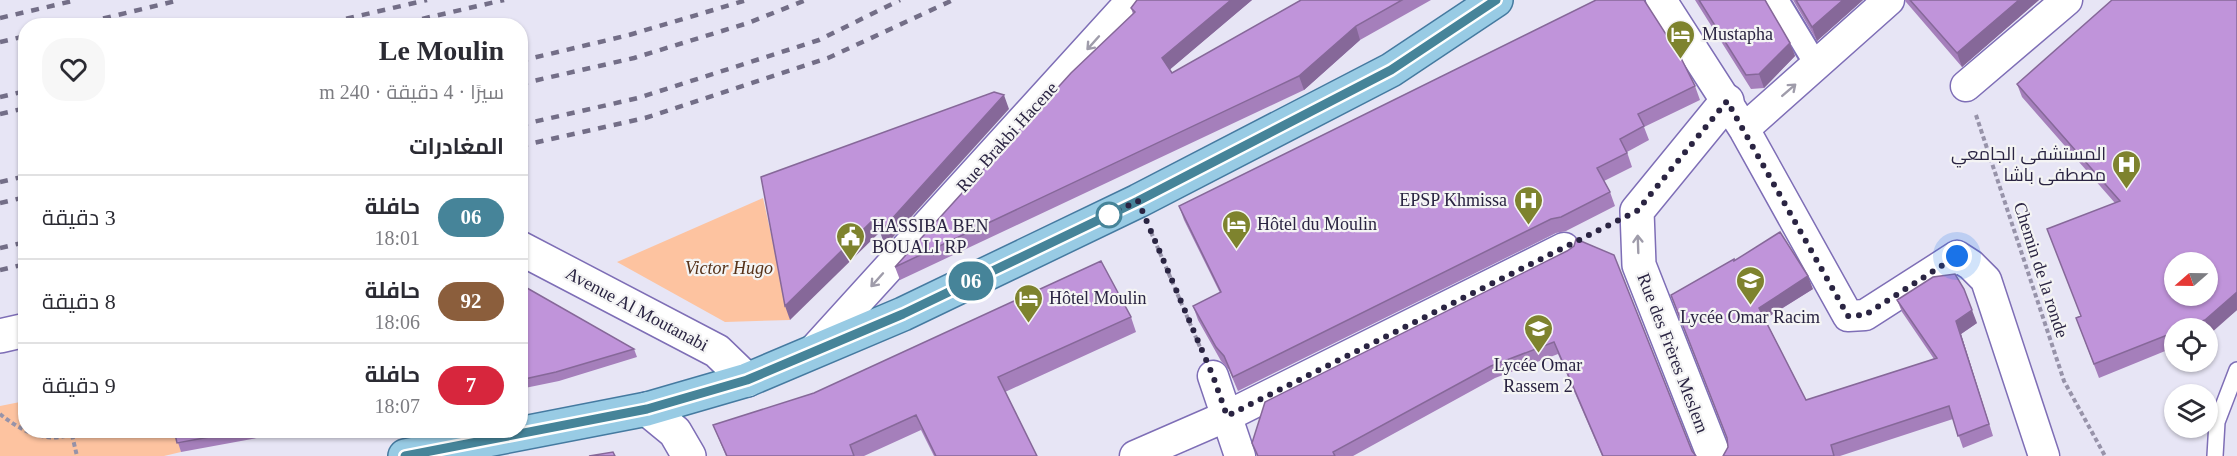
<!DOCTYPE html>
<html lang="ar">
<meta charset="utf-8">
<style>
:root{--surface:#fff;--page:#f7f7f7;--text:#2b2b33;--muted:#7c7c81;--line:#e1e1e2}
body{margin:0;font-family:"Times New Roman",Cairo,serif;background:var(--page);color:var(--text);direction:rtl;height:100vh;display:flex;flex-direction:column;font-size:22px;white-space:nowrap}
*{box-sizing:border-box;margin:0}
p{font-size:20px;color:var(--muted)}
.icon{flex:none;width:33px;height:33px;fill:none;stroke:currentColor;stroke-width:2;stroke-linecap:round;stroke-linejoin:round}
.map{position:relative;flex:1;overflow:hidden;direction:ltr}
.panel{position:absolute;left:18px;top:18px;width:510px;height:420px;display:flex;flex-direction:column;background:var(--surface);border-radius:24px;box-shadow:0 2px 4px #0004;direction:rtl}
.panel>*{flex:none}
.badge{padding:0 12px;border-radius:20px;font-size:21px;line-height:39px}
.needle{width:39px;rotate:250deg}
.buttons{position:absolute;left:2164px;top:252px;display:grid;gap:12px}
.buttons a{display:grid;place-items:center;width:54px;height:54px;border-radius:50%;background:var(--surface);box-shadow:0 2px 4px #0004;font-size:30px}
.you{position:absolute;width:30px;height:30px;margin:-15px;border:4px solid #fff;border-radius:50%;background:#1a73e8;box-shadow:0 0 0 9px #1a73e833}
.map>.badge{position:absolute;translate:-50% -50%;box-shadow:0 0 0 3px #fff}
h2{padding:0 24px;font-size:22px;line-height:54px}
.round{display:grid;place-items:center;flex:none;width:63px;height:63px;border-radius:24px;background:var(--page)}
.summary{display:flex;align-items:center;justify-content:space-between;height:102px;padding:0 24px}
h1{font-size:28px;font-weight:800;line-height:45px}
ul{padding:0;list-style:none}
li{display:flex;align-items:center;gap:18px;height:84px;padding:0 24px;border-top:2px solid var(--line)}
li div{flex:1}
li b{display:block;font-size:22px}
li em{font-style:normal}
li .badge{min-width:66px;font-weight:700;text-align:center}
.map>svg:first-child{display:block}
.green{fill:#fdc3a0}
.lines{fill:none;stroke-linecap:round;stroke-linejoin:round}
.service-casing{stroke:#7e6eb6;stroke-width:18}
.pedestrian-casing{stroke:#7e6eb6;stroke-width:26}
.minor-casing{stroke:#7e6eb6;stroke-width:33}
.tertiary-casing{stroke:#7e6eb6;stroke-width:36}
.primary-casing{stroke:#457aa0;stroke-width:36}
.path{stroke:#9793a9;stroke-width:4;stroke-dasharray:4.5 3;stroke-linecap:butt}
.service{stroke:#fff;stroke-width:15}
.pedestrian{stroke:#fff;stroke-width:22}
.minor{stroke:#fff;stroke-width:30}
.tertiary{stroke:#fff;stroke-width:33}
.primary{stroke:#98cbe4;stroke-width:33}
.rail{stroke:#736e87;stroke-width:4.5;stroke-dasharray:8 8;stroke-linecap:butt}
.wall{fill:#a57fbb}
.shaded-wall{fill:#866899}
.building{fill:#c094da;stroke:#866899;stroke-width:1.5;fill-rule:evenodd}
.oneway{stroke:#9f9caa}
.line-casing{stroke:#fff;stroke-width:14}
.line{stroke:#468499;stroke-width:9}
.walk{stroke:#2a2442;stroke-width:6;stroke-dasharray:0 10.8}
.stop-dot{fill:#fff;stroke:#468499;stroke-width:3}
.labels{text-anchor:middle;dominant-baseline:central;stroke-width:4.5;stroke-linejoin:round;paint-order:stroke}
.poi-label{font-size:18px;fill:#2a2442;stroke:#f4f4f4;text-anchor:start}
.street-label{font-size:18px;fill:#2a2442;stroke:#f4f4f4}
.park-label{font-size:18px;font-style:italic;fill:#563219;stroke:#f4f4f4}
</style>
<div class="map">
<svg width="2237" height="456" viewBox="0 0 2237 456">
<rect width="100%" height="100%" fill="#e7e5f5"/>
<!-- green -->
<path class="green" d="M763,198L790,320L725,322L617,262Z
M25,401L26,430L176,431L181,452L164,456H0V406Z"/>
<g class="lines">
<defs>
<path id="service" d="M2215,456L2217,422L2237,370"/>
<path id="pedestrian" d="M1777,0L1817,66"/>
<path id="minor" d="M1661,0L1744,129L1848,316L1865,315L1957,256L1971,265L1986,280L2044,456
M1966,86L2067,0
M1744,129L1889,0
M810,354L1132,0
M1213,376L1240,456
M1135,456L1227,416L1564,248"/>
<path id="tertiary" d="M520,248L717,351L747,380
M0,336L26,330
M647,409L675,432L689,456
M1714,456L1639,265L1637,211L1727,101"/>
<path id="primary" d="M405,456L647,409L747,380L903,314L1138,201L1391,70L1496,0"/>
</defs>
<!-- service casing -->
<use href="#service" class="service-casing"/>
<!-- pedestrian casing -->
<use href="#pedestrian" class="pedestrian-casing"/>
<!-- minor casing -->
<use href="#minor" class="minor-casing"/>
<!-- tertiary casing -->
<use href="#tertiary" class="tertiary-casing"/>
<!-- primary casing -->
<use href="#primary" class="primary-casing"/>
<!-- path -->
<path class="path" d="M1976,115L2064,381L2105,456
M1151,232L1200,347
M0,414C22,432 52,447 79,430
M72,435L77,456"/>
<!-- service -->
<use href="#service" class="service"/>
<!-- pedestrian -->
<use href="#pedestrian" class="pedestrian"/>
<!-- minor -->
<use href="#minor" class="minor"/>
<!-- tertiary -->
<use href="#tertiary" class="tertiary"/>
<!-- primary -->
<use href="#primary" class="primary"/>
<!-- rail -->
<path class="rail" d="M0,18L77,0
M72,26L180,0
M315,26L427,0
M391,26L504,0
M0,42L26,36
M520,61L629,35L747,0
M520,84L634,58L748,23L806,0
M0,97L26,91
M0,114L26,108
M520,125L638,98L819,40L900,0
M520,146L645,118L828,58L953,0
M0,182L26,176
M0,203L26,197
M0,248L26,242
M0,270L26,264"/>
</g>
<!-- wall -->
<path class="wall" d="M1137,0H1252L1170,69L1172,73L1301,0H1431L1360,40L1304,90L900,280L895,267L1133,14L1131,8Z
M1695,0H1765L1790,43L1795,56L1764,88L1751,89Z
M1793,0H1863L1817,41Z
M1905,0H2039L1962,67L1906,2Z
M2237,0V310L2208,334V328H2175V347L2099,378L2076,318L2081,316L2115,203L2022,97L2017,84Z
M1695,86L1700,100L1644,127L1649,140L1627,152L1632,167L1604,181L1610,192L1615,206L1566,231L1556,233L1238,391L1229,370L1221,361L1198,320L1193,306L1220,293L1184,220L1179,206Z
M1567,251L1696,456H1602L1558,354L1495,378L1353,456H1257L1252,443Z
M1734,261L1813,289L1765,319L1806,400L1934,359L1902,312L1897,300L1977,323L1961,334L1993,436L1963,448L1953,419L1840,456H1723L1728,447Z
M520,284L634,349L637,357L559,381L520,389Z
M1131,317L1136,332L1005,392L1037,456H934L921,430L864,456H726L713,425Z
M174,430H300L181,452Z"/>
<!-- shaded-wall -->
<path class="shaded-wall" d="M1231,0H1252L1167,72L1162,58Z
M1843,0H1863L1817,41L1812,27Z
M2019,0H2039L1962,67L1957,53Z
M1356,26L1360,40L1304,90L1299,76Z
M1790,43L1795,56L1764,88L1759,74Z
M1004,95L1009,109L885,246L880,232Z
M874,219L879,233L790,320L785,306Z
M1808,276L1813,289L1763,320L1759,308Z
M2237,292V310L2210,334L2205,320Z
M1972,310L1977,323L1961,334L1993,436L1956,321Z"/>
<!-- building -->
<path class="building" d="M1137,0H1231L1162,58L1172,73L1301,0H1402L1356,26L1299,76L895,267L1071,73L1135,12L1131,8Z
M1596,0H1644L1680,56L1695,86L1638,114L1644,126L1620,139L1627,153L1597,168L1610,192L1561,217L1551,219L1233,377L1224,356L1216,347L1193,306L1221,292L1179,206Z
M1699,0H1765L1790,43L1759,74L1746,75Z
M1796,0H1843L1812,27Z
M1910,0H2019L1957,53Z
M2112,0H2237V292L2205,320L2184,328H2175V332L2094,364L2076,318L2081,316L2047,229L2120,201L2017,84ZM2175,262H2208V296H2175Z
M994,92L1004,95L880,232L874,219L785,306L761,177Z
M1780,232L1808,276L1759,308L1806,400L1937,358L1897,300L1933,277L1955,274L1964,289L1972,310L1956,321L1989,424L1958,436L1949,406L1831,445L1834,456H1723L1728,447L1727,438L1671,295L1734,259V261Z
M1576,239L1614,255L1692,451L1696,456H1603L1554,342L1491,366L1333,452L1335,456H1258L1252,443L1265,402L1567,251L1574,246Z
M1101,261L1131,317L998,377L1037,456H936L916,415L850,445L854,456H727L713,425L814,393Z
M520,284L634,349L556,372L520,380Z
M174,430H248L177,443Z
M613,452L615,456H589Z"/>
<!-- one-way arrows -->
<defs><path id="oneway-shaft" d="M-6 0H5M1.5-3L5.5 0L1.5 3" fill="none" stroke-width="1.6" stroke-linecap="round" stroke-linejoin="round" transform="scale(1.5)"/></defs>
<g class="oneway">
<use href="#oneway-shaft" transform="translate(1093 43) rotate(132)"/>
<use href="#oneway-shaft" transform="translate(1789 90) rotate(-41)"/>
<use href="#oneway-shaft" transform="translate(1638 244) rotate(-92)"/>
<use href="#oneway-shaft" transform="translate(877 280) rotate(132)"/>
</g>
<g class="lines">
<defs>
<path id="line" d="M405,456L647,409L747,380L903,314L1138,201L1391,70L1496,0"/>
</defs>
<!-- line casing -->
<use href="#line" class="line-casing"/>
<!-- line -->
<use href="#line" class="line"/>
<!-- walk -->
<path class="walk" d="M1109,215L1138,201L1213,376L1227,416L1637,211L1727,101L1848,316L1865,315L1957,256"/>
</g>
<!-- icons -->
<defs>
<symbol id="hotel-pin" viewBox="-11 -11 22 30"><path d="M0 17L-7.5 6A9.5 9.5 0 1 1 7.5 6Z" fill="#7e832e" stroke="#f4f4f4"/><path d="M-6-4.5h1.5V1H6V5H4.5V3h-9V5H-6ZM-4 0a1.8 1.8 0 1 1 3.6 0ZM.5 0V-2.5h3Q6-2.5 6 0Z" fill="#fff"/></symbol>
<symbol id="hospital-pin" viewBox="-11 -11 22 30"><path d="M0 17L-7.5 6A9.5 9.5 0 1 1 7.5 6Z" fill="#7e832e" stroke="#f4f4f4"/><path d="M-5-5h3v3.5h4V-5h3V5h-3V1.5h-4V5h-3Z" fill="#fff"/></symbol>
<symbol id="civic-pin" viewBox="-11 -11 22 30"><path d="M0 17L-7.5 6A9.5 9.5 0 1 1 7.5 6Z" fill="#7e832e" stroke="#f4f4f4"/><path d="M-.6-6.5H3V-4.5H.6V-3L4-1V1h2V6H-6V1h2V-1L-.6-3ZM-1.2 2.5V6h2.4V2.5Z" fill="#fff"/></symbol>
<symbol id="school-pin" viewBox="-11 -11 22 30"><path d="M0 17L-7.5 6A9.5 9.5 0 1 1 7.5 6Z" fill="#7e832e" stroke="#f4f4f4"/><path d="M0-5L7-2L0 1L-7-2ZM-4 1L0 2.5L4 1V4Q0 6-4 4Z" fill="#fff"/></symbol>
</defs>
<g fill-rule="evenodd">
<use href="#hotel-pin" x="1664" y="18" width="33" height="45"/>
<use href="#hospital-pin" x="2110" y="148" width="33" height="45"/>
<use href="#hospital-pin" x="1512" y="184" width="33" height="45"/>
<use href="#hotel-pin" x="1220" y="208" width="33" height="45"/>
<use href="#civic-pin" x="834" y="220" width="33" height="45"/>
<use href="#school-pin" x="1734" y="264" width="33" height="45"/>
<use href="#hotel-pin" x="1012" y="282" width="33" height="45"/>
<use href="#school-pin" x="1522" y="312" width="33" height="45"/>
</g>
<!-- markers -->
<circle class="stop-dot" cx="1109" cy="215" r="12"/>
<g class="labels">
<!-- poi labels -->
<g class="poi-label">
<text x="1702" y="34">Mustapha</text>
<text x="2106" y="154" text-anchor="end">المستشفى الجامعي<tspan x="2106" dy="21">مصطفى باشا</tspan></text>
<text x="1507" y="200" text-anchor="end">EPSP Khmissa</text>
<text x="1257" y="224">Hôtel du Moulin</text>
<text x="872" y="226">HASSIBA BEN<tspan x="872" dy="21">BOUALI RP</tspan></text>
<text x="1049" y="298">Hôtel Moulin</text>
<text x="1750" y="317" text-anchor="middle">Lycée Omar Racim</text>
<text x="1538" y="365" text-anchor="middle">Lycée Omar<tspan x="1538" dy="21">Rassem 2</tspan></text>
</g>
<!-- street labels -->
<g class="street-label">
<text transform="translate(1007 137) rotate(-48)">Rue Brakbi Hacene</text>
<text transform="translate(2041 270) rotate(72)">Chemin de la ronde</text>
<text transform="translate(637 309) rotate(28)">Avenue Al Moutanabi</text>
<text transform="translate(1673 353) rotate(69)">Rue des Frères Meslem</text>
</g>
<!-- park labels -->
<g class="park-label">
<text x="729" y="268">Victor Hugo</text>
</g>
</g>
</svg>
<div class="buttons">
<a><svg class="needle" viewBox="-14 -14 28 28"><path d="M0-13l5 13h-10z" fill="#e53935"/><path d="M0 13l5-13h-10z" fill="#7c7c81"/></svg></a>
<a><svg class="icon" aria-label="locate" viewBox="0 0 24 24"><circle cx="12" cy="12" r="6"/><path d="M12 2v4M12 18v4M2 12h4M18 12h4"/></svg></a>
<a><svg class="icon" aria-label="layers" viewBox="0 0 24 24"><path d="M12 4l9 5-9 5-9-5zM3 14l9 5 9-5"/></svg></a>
</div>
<div class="you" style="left:1957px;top:256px"></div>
<b class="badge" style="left:971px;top:281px;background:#468499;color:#fff">06</b>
<section class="panel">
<div class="summary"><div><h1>Le Moulin</h1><p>سيرًا · 4 دقيقة · 240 m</p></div><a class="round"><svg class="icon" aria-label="heart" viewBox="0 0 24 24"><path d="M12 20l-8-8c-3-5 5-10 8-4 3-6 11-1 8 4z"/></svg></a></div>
<h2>المغادرات</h2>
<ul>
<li><span class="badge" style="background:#468499;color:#fff">06</span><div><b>حافلة</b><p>18:01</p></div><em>3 دقيقة</em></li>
<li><span class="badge" style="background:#8b5e3c;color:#fff">92</span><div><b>حافلة</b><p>18:06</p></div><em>8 دقيقة</em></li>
<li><span class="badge" style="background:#d7263d;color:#fff">7</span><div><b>حافلة</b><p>18:07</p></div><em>9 دقيقة</em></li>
</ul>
</section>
</div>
